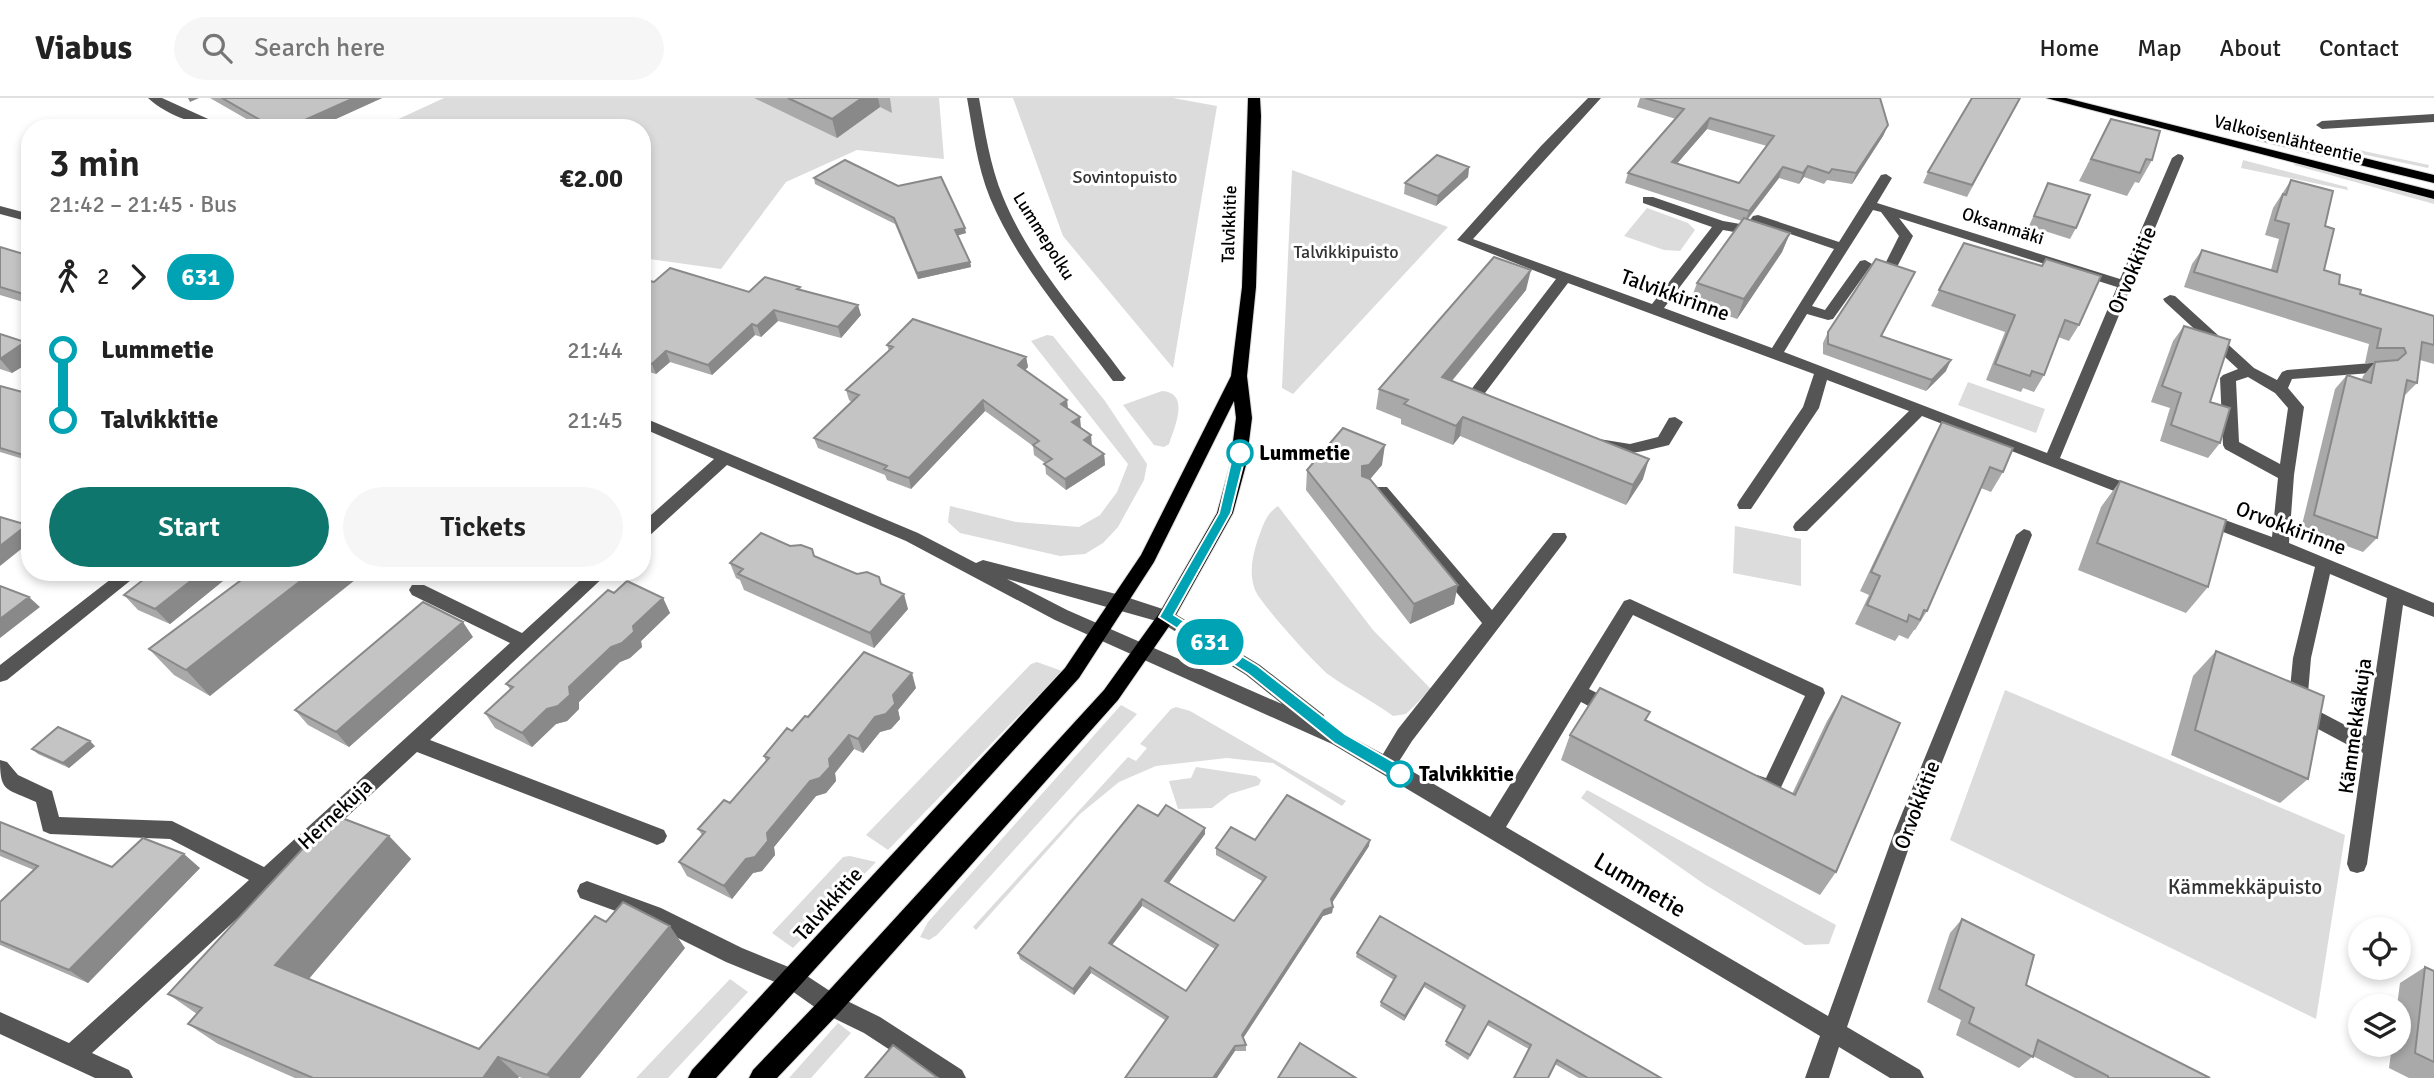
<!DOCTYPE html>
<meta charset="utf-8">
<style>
:root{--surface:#fff;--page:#f6f6f6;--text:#222;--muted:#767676;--line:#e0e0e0;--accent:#0f766e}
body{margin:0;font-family:Signika,sans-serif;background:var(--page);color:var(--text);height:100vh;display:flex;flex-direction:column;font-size:26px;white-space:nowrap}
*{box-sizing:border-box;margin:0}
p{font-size:23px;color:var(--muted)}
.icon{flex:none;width:38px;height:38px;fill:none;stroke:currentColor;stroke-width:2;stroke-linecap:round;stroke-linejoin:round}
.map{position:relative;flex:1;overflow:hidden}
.panel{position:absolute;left:21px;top:21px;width:630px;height:462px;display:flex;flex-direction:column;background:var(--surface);border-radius:28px;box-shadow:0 4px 10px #0003}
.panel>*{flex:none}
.badge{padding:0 14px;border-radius:23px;font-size:24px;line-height:46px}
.controls{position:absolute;left:2348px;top:819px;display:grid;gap:14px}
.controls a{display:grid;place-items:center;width:63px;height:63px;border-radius:50%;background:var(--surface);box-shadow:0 4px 10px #0003;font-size:35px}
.map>.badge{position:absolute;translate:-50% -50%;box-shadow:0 0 0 4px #fff}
.legs{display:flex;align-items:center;gap:10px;height:77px;padding:0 28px;font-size:23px}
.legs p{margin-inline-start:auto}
.summary{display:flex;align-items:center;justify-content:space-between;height:119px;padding:0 28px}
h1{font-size:38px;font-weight:600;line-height:52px}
.button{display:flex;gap:14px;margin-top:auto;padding:14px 28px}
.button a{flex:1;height:80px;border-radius:42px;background:var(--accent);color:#fff;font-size:28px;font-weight:600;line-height:80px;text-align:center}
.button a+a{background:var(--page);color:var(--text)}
ul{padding:0 28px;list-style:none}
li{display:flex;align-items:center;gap:24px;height:70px;font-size:26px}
li i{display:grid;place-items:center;width:10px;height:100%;margin:0 9px;background:currentColor}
li i::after{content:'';width:18px;height:18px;margin:-9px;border:5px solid;border-radius:50%;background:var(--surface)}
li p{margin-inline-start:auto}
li:first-child i{background:linear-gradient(#0000 50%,currentColor 0)}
li:last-child i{background:linear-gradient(currentColor 50%,#0000 0)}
header{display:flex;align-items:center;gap:42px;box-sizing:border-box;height:98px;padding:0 35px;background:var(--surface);border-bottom:2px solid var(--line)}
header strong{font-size:33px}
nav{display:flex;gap:38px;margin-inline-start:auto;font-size:24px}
.search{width:490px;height:63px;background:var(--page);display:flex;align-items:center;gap:18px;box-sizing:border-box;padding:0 24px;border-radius:38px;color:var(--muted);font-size:26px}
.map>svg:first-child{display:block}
.green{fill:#dcdcdc}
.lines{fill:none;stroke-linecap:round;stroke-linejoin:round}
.major-casing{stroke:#dbdbdb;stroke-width:2}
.minor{fill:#555;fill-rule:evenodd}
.major{fill:#000;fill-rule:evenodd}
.wall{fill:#a9a9a9;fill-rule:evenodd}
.shaded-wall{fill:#898989}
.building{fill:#c4c4c4;stroke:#898989;stroke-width:2;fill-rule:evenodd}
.line-1{fill:#00a3b4;stroke:#fff;stroke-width:2}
.stop-1-dot{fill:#fff;stroke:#00a3b4;stroke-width:3.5}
.labels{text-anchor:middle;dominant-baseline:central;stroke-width:6;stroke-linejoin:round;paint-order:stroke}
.far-street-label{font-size:18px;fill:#000;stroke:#fff}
.far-park-label{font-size:18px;fill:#333;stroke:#fff}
.street-label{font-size:21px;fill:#000;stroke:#fff}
.stop-label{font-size:21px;font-weight:bold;fill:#000;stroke:#fff;text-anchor:start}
.park-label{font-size:21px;fill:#333;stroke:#fff}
.near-street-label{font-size:24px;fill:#000;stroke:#fff}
</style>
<header>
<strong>Viabus</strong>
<div class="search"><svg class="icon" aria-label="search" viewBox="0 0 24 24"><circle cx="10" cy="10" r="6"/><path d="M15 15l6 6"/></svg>Search here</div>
<nav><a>Home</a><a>Map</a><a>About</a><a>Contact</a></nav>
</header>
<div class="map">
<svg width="2434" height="980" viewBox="0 0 2434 980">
<rect width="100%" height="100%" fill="#fff"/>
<!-- green -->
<path class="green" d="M444,0H939L944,61L857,52L786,84L721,171L642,160V30H379Z
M1013,0H1173L1217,8L1173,270L1063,138Z
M2293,38L2429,67L2428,70L2295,42Z
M2243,62L2347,89L2348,92L2241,70Z
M2295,64L2434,101V106L2294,67Z
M1292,72L1448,129L1293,296L1282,290Z
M1647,110L1688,125L1695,132L1680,153L1664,152L1624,138Z
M1047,237L1053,238L1105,303L1147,366L1144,382L1118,429L1103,445L1085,456L1060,458L960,435L948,424L950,408L1016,424L1079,429L1100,417L1117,394L1128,366L1031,243Z
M1968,284L2045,311L2036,335L1958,307Z
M1162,293C1191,295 1174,330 1169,346L1164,349L1154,347L1123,307Z
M1278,408L1373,532L1431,591L1406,616L1393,618C1373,603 1350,592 1329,577C1316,567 1261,506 1255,492C1249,476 1252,460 1257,444C1262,431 1265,416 1278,408Z
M1735,428L1801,441V488L1733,475Z
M1037,564L1062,573L888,752L866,737L1031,566Z
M2005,592L2345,737L2316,921L1950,742Z
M1121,607L1137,616L937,837L929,842L920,839L928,824Z
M1176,609L1190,613L1346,703L1342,708L1273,665L1227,660L1156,668L1119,684L1080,716L976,832L973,829L1128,659L1136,663L1147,650L1140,646L1171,611Z
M1196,669L1256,678L1261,682L1259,687L1230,696L1212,710L1178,711L1169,683L1191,680Z
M1587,692L1836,827L1829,846L1805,847L1704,786L1581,700Z
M850,758L876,764L793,850L772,835L843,759Z
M730,881L748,894L668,980H636Z
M838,925L851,935L811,980H789Z"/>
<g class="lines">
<defs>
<path id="major" d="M1248,0H1260L1261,18L1256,189L1247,278L1252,320L1246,367L1233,415L1172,524L1118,602L839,915L777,980H749L753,972L823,899L1104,592L1160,514L1217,415L1230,367L1236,320L1234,303L1154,464L1079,580L716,980H688L692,972L1065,570L1141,457L1231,278L1242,189Z
M2046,0H2066L2434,93V101Z
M2261,35L2434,77V85L2257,42L2255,39Z"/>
</defs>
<!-- major casing -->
<use href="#major" class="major-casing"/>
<!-- minor -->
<path class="minor" d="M148,0H162L228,30C203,30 167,18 148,0Z
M967,0H979C985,33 990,68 1003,99C1030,165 1081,220 1123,277L1126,280L1123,283H1113C1070,225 1018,167 990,100C977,68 973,33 967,0Z
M1588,0H1601L1473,141L1652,206L1712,129L1643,105V99H1653L1723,123L1746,127L1753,118L1758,117L1839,144L1881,77L1886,76L1892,80L1877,105L2120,181L2172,60L2178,56L2182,57L2184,60L2060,360L2144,392L2146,396L2144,400H2132L1922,318L1807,433H1795L1793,429L1795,425L1909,313L1827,282L1819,310L1751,411H1739L1737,407L1739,403L1803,309L1814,276L1568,185L1485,295L1500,303L1497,307C1489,309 1473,304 1467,297L1470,293L1556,181L1457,142L1541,48ZM1873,112L1881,114L1899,138L1885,166L1887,169H1897L1913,138L1899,120L2117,189L2047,355L1784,254L1807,216L1828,222L1833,221L1872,166L1865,162L1860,163L1825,212L1812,208ZM1761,126L1834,151L1772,250L1664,210L1723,132C1739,134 1750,140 1761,126Z
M2434,16V24L2322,31L2316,27L2322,23Z
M0,108L30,116V124L0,116Z
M2170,197L2175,198L2254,270L2277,282L2282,274L2287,272L2384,264L2391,269L2384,274L2292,281L2288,290L2304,309L2294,377L2289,445L2434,505V519L2403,507L2367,766L2364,773L2357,775L2350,773L2347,766L2363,655L2290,616L2288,611L2293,560L2315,469L2197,424L2195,420L2203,414L2272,439L2278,380L2225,351L2223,347L2220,280L2223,277L2238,271L2165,204L2163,201ZM2248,279L2275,295L2288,310L2280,366L2239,344L2236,283ZM2330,476L2387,500L2366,638L2307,607L2311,560Z
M642,319L918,435L976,465L983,462L1120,497L1172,514L1260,567L1324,617L1325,625L1383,656L1398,631L1482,525L1377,399L1362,397L1360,393L1362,389H1387L1492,512L1553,435H1565L1567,439L1565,443L1412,643L1398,665L1490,719L1624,503L1630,501L1823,590L1825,595L1777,698C1766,702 1752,695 1747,685L1750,679L1757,677L1766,680L1805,598L1633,517L1589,591L1621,607L1623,612L1621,617C1608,622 1593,610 1581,604L1506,729L1828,918L1894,735L2016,437L2024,431L2030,433L2032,437L1914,735L1847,929L1920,972L1924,980H1890L1839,949L1829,980H1805L1820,938L1332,646L1055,522L906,443L727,367L648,439L642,441V425L714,361L642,330ZM1007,481L1160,524L1246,577L1282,606L1067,512Z
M1675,319L1683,324L1669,347C1649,352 1606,364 1591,346L1599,341L1630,346L1658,339L1669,320Z
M120,474H141L7,582L0,584V567Z
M589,474H609L430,642L664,732L667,738L664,744L657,747L650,744L417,654L92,955L129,972L133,980H95L0,936V914L69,945L249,782L170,741L50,736L43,733L36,704C7,690 0,696 0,662L7,664L18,677L52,693L59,719L172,723L264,769L510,545L412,497L409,492L412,487H424L522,535Z
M587,783L661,810L742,850L801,874L839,899L880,919L962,972L966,980H933L864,935L823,915L785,888L726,864L646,824L580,800L577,793L580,786Z"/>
<!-- major -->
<use href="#major" class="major"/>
</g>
<!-- wall -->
<path class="wall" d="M210,0H382L316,30H262Z
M754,0H890L892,15L880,9L837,40Z
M1640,0H1880L1888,27L1883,38L1852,86L1827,82L1824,86L1804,79L1799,86L1779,80L1748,121L1790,135L1782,154L1737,221L1690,204L1697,185L1742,123L1625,85L1628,75L1676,21L1637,9ZM1707,31L1767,48L1739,85L1677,65Z
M2016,8L1967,99L1923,85L1928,74Z
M2111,21L2152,62L2139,85L2135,84L2127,98L2079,83Z
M1469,69L1468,79L1436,108L1404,96L1405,85Z
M814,80L966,135L958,137L970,164L971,169L918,181L895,126L815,86Z
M2291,82L2325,128L2324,172L2339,186L2360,196L2434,218V266L2420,262L2417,285L2403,299L2377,440L2363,454L2301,431L2335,291L2347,277L2362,281L2363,278L2374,265H2365L2369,246L2184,189L2192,166L2202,152L2271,172L2279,141L2265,137L2273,110Z
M2048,85L2076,130L2070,141L2029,128Z
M1964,145L2079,227L2069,243L2058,239L2044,277L2034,294L2023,290L2021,294L1986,282L2005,234L1931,208Z
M0,149L30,158V206L0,197Z
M642,181L654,184L749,194L800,189L801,192L861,217L841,240L778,223L761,239L755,237L712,277L670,264L656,276L642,272Z
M1910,184L1881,238L1946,273L1926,293L1823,256V245L1828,234Z
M1526,192L1452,283L1643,381L1626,407L1460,338L1453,347L1401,326V321L1376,311L1379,291Z
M2184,228L2210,304L2220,345L2208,360L2160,343L2170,310L2151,304L2173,243Z
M0,236L25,244L30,249V264L12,275L0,271Z
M887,247L1026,259L1028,269L1025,272L1067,302L1068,311L1092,347L1104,356L1105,367L1066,392L1046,376L1045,365L1034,357L1033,348L985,313L911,391L887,382L885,377L818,350L814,340L852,304L849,302L846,292L889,253Z
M0,288L30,296V363L0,354Z
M1942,324L2003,374L1991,394L1981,390L1927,513L1915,532H1914L1908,541L1899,537L1895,543L1855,526L1869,497L1860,493L1931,344Z
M1382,367L1370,381L1454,506L1410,526L1306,392L1307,372Z
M2120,383L2208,489L2186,515L2078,472L2101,409Z
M815,458L881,486L908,511L874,550L744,492L740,482L736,480L730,465Z
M153,474H234L170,526L138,512L124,497Z
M252,474L210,598L174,577L149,551Z
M614,495L663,500L670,515L641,543L642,549L630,560L620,564L579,604V611L567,623L556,626L532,649L495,630L485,615L510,591L506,586Z
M473,539L349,649L308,627L295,612Z
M2216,553L2308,681L2280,705L2171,657L2193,578Z
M916,590L898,612L900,621L891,631L880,634L863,655L854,651L835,675L836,683L826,695L816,698L774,749L775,757L762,773L753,775L732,801L687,778L679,764L702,737L698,731L730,705L766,663L764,658L808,619Z
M1842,598L1836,774L1820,797L1561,662L1570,637L1650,614L1646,623L1792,696L1827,623Z
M95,648L69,670L38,656L32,651Z
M1158,718L1205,736L1169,785L1234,823L1262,783L1216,757V750L1255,742L1369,748L1332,805L1333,809L1332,815L1323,818L1243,940L1246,947V953H1235L1165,922L1091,875L1074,897L1020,861L1018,855ZM1142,808L1215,851L1186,893L1112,847Z
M0,724L112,769L200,770L88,885L0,847V804L34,772L0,758Z
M389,738L411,761L308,881L479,951L606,824L685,850L580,980H522L519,979L518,980H295L218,946L188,926L197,916L168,896Z
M1962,821L2026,887L2210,980H2075L2033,958L2019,970L1956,937L1961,922L1927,904L1950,835Z
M1357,855L1661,980H1579L1487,927L1468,962L1445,947L1463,912L1424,889L1404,923L1380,908L1381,904L1394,882L1356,859Z
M2425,869L2434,873V980H2409L2389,970L2392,947H2399V908H2397L2400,885Z"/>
<!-- shaded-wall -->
<path class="shaded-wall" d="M188,0H199L190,4Z
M354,0H382L316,30H287Z
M862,0H878L880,9L837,40L832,21Z
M1710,20L1707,31L1669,75L1672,64Z
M1888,27L1883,38L1852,86L1856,75Z
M1808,68L1804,79L1799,86L1803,75Z
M1469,69L1468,79L1436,108L1438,98Z
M1783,69L1779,80L1745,124L1749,113Z
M965,130L966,135L956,138L955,132Z
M1790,135L1782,154L1737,221L1744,201Z
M970,164L971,169L918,181L917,175Z
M1531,172L1526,192L1439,298L1442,279Z
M858,207L861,217L841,240L838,229Z
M774,212L778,223L761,239L757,228Z
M752,226L755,237L712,277L708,267Z
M25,244L30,249V264L12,275L0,261Z
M666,253L670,264L656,276L652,266Z
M1026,259L1028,269L1019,278L1018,267Z
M1951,262L1946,273L1926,293L1932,282Z
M983,302L985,313L911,391L909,380Z
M1067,302L1068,313L1061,306Z
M1080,319L1081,330L1072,324Z
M1463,319L1460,338L1453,347L1456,328Z
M1091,337L1092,348L1084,342Z
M1385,347L1382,367L1366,386L1360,388L1362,368Z
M1104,356L1105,367L1066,392L1065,381Z
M1649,361L1643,381L1626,407L1633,387Z
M642,367L650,382L642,388Z
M27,427L30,431V444L0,468V448Z
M202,474H234L170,526L155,511Z
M312,474H365L210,598L186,572Z
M1458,487L1454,506L1410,526L1414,506Z
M904,496L908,511L874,550L870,535Z
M29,499L40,509L0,540V521Z
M663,500L670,515L641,543L642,549L630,560L620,564L579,604V611L567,623L556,626L532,649L522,635Z
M463,524L473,539L349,649L336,634Z
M912,575L916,590L898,612L900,621L891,631L880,634L863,655L858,641Z
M849,637L854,651L835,675L836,683L826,695L816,698L774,749L775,757L762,773L753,775L732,801L724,788Z
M90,643L95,648L69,670L63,665Z
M1205,730V736L1166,789L1165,783Z
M389,738L411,761L302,889L275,867Z
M1370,742L1369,748L1330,808L1331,801Z
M184,756L200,770L88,885L69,872Z
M1142,801V808L1109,851V845Z
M1333,809L1332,815L1323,818L1242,942V937L1324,812Z
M670,828L685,850L580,980H550L547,977Z
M1090,869L1091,875L1074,897L1073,891Z
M1425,885L1424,889L1404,923L1405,918Z
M1235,948V953L1217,980H1213Z
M498,959L519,979L518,980H483Z"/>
<!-- building -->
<path class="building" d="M222,0H354L287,30H274Z
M788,0H862L832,21Z
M1645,0H1880L1888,27L1856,75L1832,71L1829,75L1808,68L1803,75L1783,69L1749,113L1628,75L1684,11ZM1710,20L1774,38L1739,85L1672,64Z
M1972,0H2020L1972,87L1928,74Z
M2111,21L2160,33L2152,62L2146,61L2140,75L2091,61Z
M1437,57L1469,69L1438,98L1405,85Z
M845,62L898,88L941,79L965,130L955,132L970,164L917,175L894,120L814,80Z
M2291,82L2333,93L2325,128L2334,131L2324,172L2340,177L2339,186L2361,192L2360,196L2434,218V247L2422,244L2417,285L2407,282L2377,440L2314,417L2347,277L2371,285L2375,264L2398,262L2406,255L2404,250H2377L2381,231L2194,174L2202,152L2277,174L2289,126L2275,122L2283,96L2286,97Z
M2048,85L2090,97L2076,130L2034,118Z
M1744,120L1790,135L1744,201L1697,185Z
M1964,145L2042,168L2046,161L2101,178L2079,227L2065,222L2044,277L2032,273L2030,278L1995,266L2015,217L1939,192Z
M0,149L30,158V198L0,189Z
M1494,159L1531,172L1442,279L1649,361L1633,387L1463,319L1456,328L1404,306L1408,302L1379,291Z
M1876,161L1915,174L1881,238L1951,262L1932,282L1828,246V234Z
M670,170L749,194L765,179L800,189L797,191L858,207L838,229L774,212L757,228L752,226L708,267L666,253L652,266L642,263V181L654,184Z
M913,221L1026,259L1018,267L1067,302L1061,306L1080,319L1072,324L1091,337L1084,342L1104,356L1065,381L1044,366L1052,361L1033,347L1039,343L983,302L909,380L884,371L887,368L814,340L859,297L846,292L893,249L887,247Z
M2184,228L2230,242L2210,304L2230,310L2220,345L2171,327L2181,295L2162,288Z
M0,236L25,244L0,261Z
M0,288L30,296V359L0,350Z
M1942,324L2013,350L2003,374L1990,369L1927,513L1924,512L1920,522L1909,517L1907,524L1867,507L1880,478L1871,474Z
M1343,330L1385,347L1369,367L1362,368V378L1370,381L1458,487L1414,506L1307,372Z
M2120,383L2226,422L2208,489L2097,445Z
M0,419L27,427L0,448Z
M761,435L790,448L801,447L812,451L814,458L857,476L867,474L879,479L881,486L904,496L870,535L738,476L743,471L730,465Z
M153,474H202L155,511L124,497Z
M252,474H312L186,572L149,551Z
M627,483L663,500L633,528L634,534L622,545L611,549L569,589L570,597L558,608L547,611L522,635L485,615L513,589L506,586L608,492L614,495Z
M0,488L29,499L0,521Z
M423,504L463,524L336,634L295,612Z
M2216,553L2324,598L2308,681L2195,632Z
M864,554L912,575L893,597L895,606L886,616L875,619L858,641L849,637L829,661L830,669L820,680L810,683L767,735L768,743L755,759L746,761L724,788L679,764L705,734L698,731L724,702L730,705L769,660L764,658L787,630L792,633L805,618L808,619Z
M1600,590L1650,614L1645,622L1795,697L1842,598L1900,625L1836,774L1570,637Z
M58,629L90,643L63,665L32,651Z
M1287,697L1370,742L1331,801L1333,809L1324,812L1242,937L1246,947L1235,948L1213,980H1125L1168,919L1090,869L1073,891L1018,855L1138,707L1158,718L1166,707L1205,730L1165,783L1234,823L1266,779L1216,750L1231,729L1255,742ZM1142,801L1218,847L1186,893L1109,845Z
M334,717L389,738L275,867L479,951L595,818L606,824L623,804L670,828L547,977L498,959L483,980H313L188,926L202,910L168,896Z
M0,724L112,769L143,740L184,756L69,872L0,843V804L38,768L0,752Z
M1380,818L1661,980H1588L1557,962L1548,980H1514L1531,947L1489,923L1470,957L1446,943L1465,908L1425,885L1405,918L1381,904L1396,878L1357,855Z
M1962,821L2034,857L2026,887L2210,980H2108V978L2038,942L2033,959L1969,925L1974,910L1939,891Z
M2425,869L2434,873V964L2415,955Z
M1300,945L1356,980H1278Z
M893,947L938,980H865Z"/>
<!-- line-1 -->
<path class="line-1" d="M1240,351L1246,355L1231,415L1174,517L1258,568L1345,636L1406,671L1408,676L1406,681H1395L1334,645L1248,576L1159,519L1219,415L1233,355Z"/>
<!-- markers -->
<g class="stop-1-dot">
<circle cx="1240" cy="355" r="12"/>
<circle cx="1400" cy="676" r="12"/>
</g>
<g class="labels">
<!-- far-street labels -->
<g class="far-street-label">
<text transform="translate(2288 41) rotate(14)">Valkoisenlähteentie</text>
<text transform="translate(1229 126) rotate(-88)">Talvikkitie</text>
<text transform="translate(2003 128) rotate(18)">Oksanmäki</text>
<text transform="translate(1044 138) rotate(58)">Lummepolku</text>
</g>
<!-- far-park labels -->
<g class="far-park-label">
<text x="1125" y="79">Sovintopuisto</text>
<text x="1346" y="154">Talvikkipuisto</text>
</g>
<!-- street labels -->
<g class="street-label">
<text transform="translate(2132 172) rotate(-67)">Orvokkitie</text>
<text transform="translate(1675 197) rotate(20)">Talvikkirinne</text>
<text transform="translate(2291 430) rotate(21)">Orvokkirinne</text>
<text transform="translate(2355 628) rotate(-82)">Kämmekkäkuja</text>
<text transform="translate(1917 707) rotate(-69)">Orvokkitie</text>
<text transform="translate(335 716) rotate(-43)">Hernekuja</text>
<text transform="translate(828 806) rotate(-48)">Talvikkitie</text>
</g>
<!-- stop labels -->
<g class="stop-label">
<text x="1259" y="355">Lummetie</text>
<text x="1419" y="676">Talvikkitie</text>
</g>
<!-- park labels -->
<g class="park-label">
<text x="2245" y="789">Kämmekkäpuisto</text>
</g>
<!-- near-street labels -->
<g class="near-street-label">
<text transform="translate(1640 787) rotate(31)">Lummetie</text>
</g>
</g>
</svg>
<div class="controls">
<a><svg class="icon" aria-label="locate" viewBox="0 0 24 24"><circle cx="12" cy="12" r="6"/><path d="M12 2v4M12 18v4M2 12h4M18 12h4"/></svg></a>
<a><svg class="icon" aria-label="layers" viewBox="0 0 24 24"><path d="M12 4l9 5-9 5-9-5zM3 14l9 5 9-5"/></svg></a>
</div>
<b class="badge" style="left:1210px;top:544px;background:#00a3b4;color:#fff">631</b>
<section class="panel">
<div class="summary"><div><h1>3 min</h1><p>21:42 – 21:45 · Bus</p></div><b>€2.00</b></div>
<div class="legs"><svg class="icon" aria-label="walk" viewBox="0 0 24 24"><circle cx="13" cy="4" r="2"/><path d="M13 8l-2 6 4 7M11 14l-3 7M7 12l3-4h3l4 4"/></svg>2<svg class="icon" aria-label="forward" viewBox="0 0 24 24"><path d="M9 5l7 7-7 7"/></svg><b class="badge" style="background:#00a3b4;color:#fff">631</b></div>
<ul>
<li><i style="color:#00a3b4"></i><b>Lummetie</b><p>21:44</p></li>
<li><i style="color:#00a3b4"></i><b>Talvikkitie</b><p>21:45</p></li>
</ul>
<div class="button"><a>Start</a><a>Tickets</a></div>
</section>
</div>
